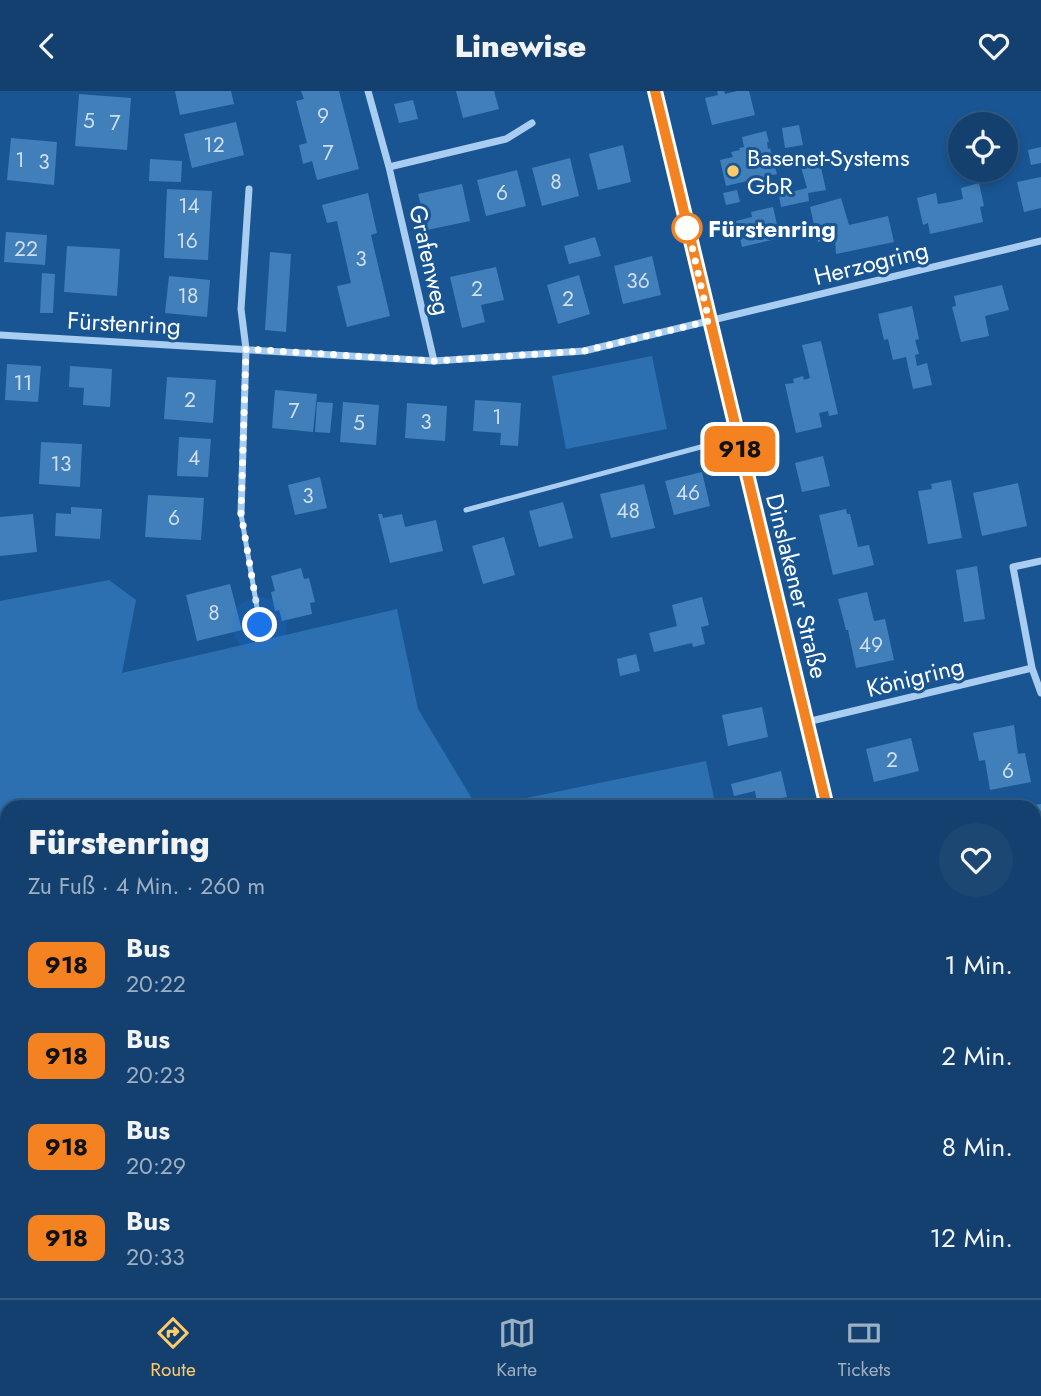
<!DOCTYPE html>
<html lang="de">
<meta charset="utf-8">
<style>
:root{--surface:#13406e;--page:#1c4773;--text:#f1f3f6;--muted:#9dafc2;--line:#325981;--accent:#ffca68}
body{margin:0;font-family:Jost,sans-serif;background:var(--page);color:var(--text);height:100vh;display:flex;flex-direction:column;font-size:26px;white-space:nowrap}
*{box-sizing:border-box;margin:0}
p{font-size:23px;color:var(--muted)}
.icon{flex:none;width:38px;height:38px;fill:none;stroke:currentColor;stroke-width:2;stroke-linecap:round;stroke-linejoin:round}
.map{position:relative;flex:1;overflow:hidden}
.panel{position:absolute;left:0px;top:709px;width:1041px;height:499px;display:flex;flex-direction:column;background:var(--surface);border-radius:21px 21px 0 0;box-shadow:0 4px 10px #0003,0 0 0 2px var(--line)}
.panel>*{flex:none}
.badge{padding:0 14px;border-radius:10px;font-size:24px;line-height:46px}
.controls{position:absolute;left:948px;top:21px;display:grid;gap:14px}
.controls a{display:grid;place-items:center;width:70px;height:70px;border-radius:50%;background:var(--surface);box-shadow:0 4px 10px #0003,0 0 0 2px var(--line);font-size:35px}
.you{position:absolute;width:35px;height:35px;margin:-18px;border:5px solid #fff;border-radius:50%;background:#1a73e8;box-shadow:0 0 0 10px #1a73e833}
.map>.badge{position:absolute;translate:-50% -50%;box-shadow:0 0 0 4px #fff}
.round{display:grid;place-items:center;flex:none;width:74px;height:74px;border-radius:37px;background:var(--page)}
.summary{display:flex;align-items:center;justify-content:space-between;height:119px;padding:0 28px}
h1{font-size:33px;font-weight:800;line-height:52px}
ul{padding:0;list-style:none}
li{display:flex;align-items:center;gap:21px;height:91px;padding:0 28px}
li div{flex:1}
li b{display:block;font-size:26px}
li em{font-style:normal}
li .badge{min-width:77px;font-weight:700;text-align:center}
header{display:flex;justify-content:space-between;align-items:center;height:91px;padding:0 28px;background:var(--surface);font-size:32px;font-weight:800}
.menu{display:flex;justify-content:space-around;align-items:center;height:98px;border-top:2px solid var(--line);background:var(--surface);font-size:19px;color:var(--muted)}
.menu a{display:grid;justify-items:center;gap:4px}
.menu .on{color:var(--accent)}
.map>svg:first-child{display:block}
.green{fill:#2c70b1}
.building{fill:#417fba}
.lines{fill:none;stroke-linecap:round;stroke-linejoin:round}
.lane{stroke:#a9cdf0;stroke-width:5}
.street{stroke:#a9cdf0;stroke-width:7}
.secondary{stroke:#d7e9fb;stroke-width:14}
.line-casing{stroke:#fff;stroke-width:16}
.line{stroke:#f58220;stroke-width:10}
.walk{stroke:#fff;stroke-width:7;stroke-dasharray:0 12.6}
.poi-dot{fill:#ffca68;stroke:#195593;stroke-width:2.5}
.stop-dot{fill:#fff;stroke:#f58220;stroke-width:3.5}
.labels{text-anchor:middle;dominant-baseline:central;stroke-width:6;stroke-linejoin:round;paint-order:stroke}
.number-label{font-size:21px;fill:#d0dfee}
.poi-label{font-size:24px;fill:#fff;stroke:#195593;text-anchor:start}
.stop-label{font-size:24px;font-weight:bold;fill:#fff;stroke:#195593;text-anchor:start}
.street-label{font-size:24px;fill:#fff;stroke:#195593}
</style>
<header><svg class="icon" aria-label="back" viewBox="0 0 24 24"><path d="M15 5l-7 7 7 7"/></svg>Linewise<svg class="icon" aria-label="heart" viewBox="0 0 24 24"><path d="M12 20l-8-8c-3-5 5-10 8-4 3-6 11-1 8 4z"/></svg></header>
<div class="map">
<svg width="1041" height="1207" viewBox="0 0 1041 1207">
<rect width="100%" height="100%" fill="#195593"/>
<!-- green -->
<path class="green" d="M652,265L667,338L566,358L552,285Z
M109,489L136,509L122,582L397,518L418,618L477,716H7V913L0,933V510Z
M706,670L716,716H483Z
M0,1149L7,1151V1200L88,1201L87,1207H0Z
M110,1201L450,1200V1201L449,1207H110Z"/>
<!-- building -->
<path class="building" d="M175,0H231L234,13L180,24Z
M301,0H339L359,78L317,89L312,70L303,73L299,54L307,52L296,10L304,8Z
M456,0H494L499,18L463,27Z
M717,0H724L725,3L737,0H749L755,24L712,34L705,7L718,4Z
M79,3L131,7L127,59L75,55Z
M413,9L418,28L399,32L394,13Z
M236,31L244,64L192,77L184,43Z
M799,34L803,54L785,57L782,37Z
M766,40L769,51H767L768,58L770,57L777,83L726,95L720,69L733,66L731,61L740,59L739,57L744,56L742,46Z
M11,47L57,51L54,94L7,89Z
M623,54L631,91L598,99L589,63Z
M1041,56V72L1031,74L1028,59Z
M570,67L579,105L542,115L532,77Z
M150,68L182,70L181,91L149,90Z
M806,68L808,75L820,72L826,99L808,102L809,110L781,116L779,104L807,97L799,69Z
M517,79L526,115L486,125L477,89Z
M971,79H992L993,84L973,88Z
M1041,86V117L1024,121L1017,91Z
M979,92L984,115L980,116L983,131L930,143L928,132L923,134L917,107L936,102L938,113L950,111L963,108L961,97Z
M462,93L470,130L427,139L418,103Z
M167,98L212,100L208,169L164,167Z
M737,99L740,111L726,114L723,102Z
M368,102L377,142L371,144L390,225L347,236L337,195L351,192L337,130L327,132L322,114Z
M841,107L849,134L888,125L894,151L836,163L835,148L818,151L810,116Z
M773,116L780,147L742,156L736,130L752,126L751,121Z
M6,141L47,144L45,174L4,171Z
M595,146L601,165L569,173L564,155Z
M67,155L120,158L117,205L64,201Z
M270,161L291,163L286,241L265,239Z
M652,165L661,204L623,213L614,175Z
M496,176L504,209L481,214L485,231L462,237L450,186Z
M42,182L55,183L53,222H40Z
M579,184L590,223L558,233L547,194Z
M169,185L210,189L207,226L165,222Z
M1002,194L1009,219L985,225L989,245L961,251L952,216L956,215L954,205Z
M912,215L919,248L915,249L919,263L915,264L917,275L927,272L932,294L913,298L906,266L893,269L888,248L884,249L878,223Z
M821,250L838,323L829,325L828,320L819,322L822,336L796,342L785,293L794,292L793,288L803,285L804,289L810,287L802,254Z
M7,273L41,275L38,311L5,309Z
M70,275L112,278L110,316L83,314L84,297L69,296Z
M167,286L216,289L213,332L164,328Z
M275,299L317,303L313,341L272,337Z
M475,309L521,312L518,355L500,354L501,342L473,340Z
M317,311L333,312L330,342L315,341Z
M343,311L379,314L376,354L340,351Z
M407,312L447,315L445,350L405,347Z
M179,346L211,348L208,386L177,385Z
M41,351L82,353L80,396L39,393Z
M823,365L830,395L802,401L795,372Z
M702,381L710,415L674,424L665,390Z
M320,386L327,417L295,424L288,394Z
M951,389L962,447L928,453L918,400L932,398L931,393Z
M1018,392L1027,435L982,445L973,402Z
M644,393L655,437L611,447L600,403Z
M148,404L204,407L201,449L145,446Z
M563,411L573,447L539,456L529,420Z
M71,416L102,418L100,448L55,445L56,422L71,423Z
M846,418L847,423H850L858,456L869,454L874,474L833,484L819,424Z
M33,423L37,461L0,465V426Z
M378,423H382L383,427L402,423L405,436L436,429L443,460L390,472Z
M504,446L515,484L483,493L472,455Z
M977,475L985,528L964,531L956,479Z
M301,477L304,488L309,487L315,511L310,512L312,523L282,530L279,519L275,520L271,501L275,500L271,485Z
M230,493L242,539L197,550L186,504Z
M867,501L874,530L885,528L894,569L856,577L848,539H846L838,508Z
M702,506L709,534L701,536L705,553L693,556L692,552L654,561L649,542L677,535L672,514Z
M636,563L640,580L620,585L617,568Z
M762,616L768,646L728,655L722,624Z
M1014,634L1018,663L1025,662L1031,691L990,699L985,669L979,670L973,642Z
M911,647L919,680L874,691L866,658Z
M781,680L787,706L757,712L755,700L734,705L731,693Z
M1041,713V766L1034,768V714Z
M1041,791V859H1040L1034,837V792Z
M0,1013L7,1015V1048L0,1046Z
M1034,1194L1037,1200L1040,1202L1011,1207L1009,1200H1034Z
M475,1200H504L506,1207H468L467,1203Z
M860,1200H897L898,1207H845L844,1204Z
M842,1201L843,1207H818V1206Z"/>
<g class="lines">
<!-- lane -->
<path class="lane" d="M466,419L738,346
M241,423L260,534"/>
<!-- street -->
<path class="street" d="M368,0L389,76L434,270
M389,76L506,48L532,32
M0,244L434,270L584,260L1041,150
M241,423L246,258L241,218L249,98
M1041,470L1013,476L1032,577L1041,602
M807,631L1032,577
M675,1207L697,1200"/>
<!-- secondary -->
<path class="secondary" d="M655,0L827,716
M944,1200L945,1207"/>
</g>
<g class="lines">
<defs>
<path id="line" d="M655,0L827,716"/>
</defs>
<!-- line casing -->
<use href="#line" class="line-casing"/>
<!-- line -->
<use href="#line" class="line"/>
<!-- walk -->
<path class="walk" d="M260,534L241,422L246,258L434,270L584,260L709,230L685,125L687,137"/>
</g>
<!-- markers -->
<circle class="poi-dot" cx="733" cy="80" r="7"/>
<circle class="stop-dot" cx="687" cy="137" r="14"/>
<g class="labels">
<!-- number labels -->
<g class="number-label">
<text x="323" y="25">9</text>
<text x="89" y="30">5</text>
<text x="115" y="32">7</text>
<text x="214" y="54">12</text>
<text x="328" y="62">7</text>
<text x="20" y="69">1</text>
<text x="44" y="71">3</text>
<text x="556" y="91">8</text>
<text x="502" y="102">6</text>
<text x="189" y="115">14</text>
<text x="187" y="150">16</text>
<text x="26" y="158">22</text>
<text x="361" y="168">3</text>
<text x="638" y="190">36</text>
<text x="477" y="198">2</text>
<text x="188" y="205">18</text>
<text x="568" y="208">2</text>
<text x="23" y="292">11</text>
<text x="190" y="309">2</text>
<text x="294" y="320">7</text>
<text x="497" y="326">1</text>
<text x="426" y="331">3</text>
<text x="359" y="332">5</text>
<text x="194" y="367">4</text>
<text x="61" y="373">13</text>
<text x="688" y="402">46</text>
<text x="308" y="405">3</text>
<text x="628" y="420">48</text>
<text x="174" y="427">6</text>
<text x="214" y="522">8</text>
<text x="871" y="554">49</text>
<text x="892" y="669">2</text>
<text x="1008" y="680">6</text>
</g>
<!-- poi labels -->
<g class="poi-label">
<text x="747" y="66">Basenet-Systems<tspan x="747" dy="28">GbR</tspan></text>
</g>
<!-- stop labels -->
<g class="stop-label">
<text x="708" y="137">Fürstenring</text>
</g>
<!-- street labels -->
<g class="street-label">
<text transform="translate(430 169) rotate(77)">Grafenweg</text>
<text transform="translate(871 172) rotate(-14)">Herzogring</text>
<text transform="translate(124 232) rotate(3)">Fürstenring</text>
<text transform="translate(797 495) rotate(76)">Dinslakener Straße</text>
<text transform="translate(915 586) rotate(-14)">Königring</text>
</g>
</g>
</svg>
<div class="controls">
<a><svg class="icon" aria-label="locate" viewBox="0 0 24 24"><circle cx="12" cy="12" r="6"/><path d="M12 2v4M12 18v4M2 12h4M18 12h4"/></svg></a>
</div>
<div class="you" style="left:260px;top:534px"></div>
<b class="badge" style="left:740px;top:358px;background:#f58220;color:#111">918</b>
<section class="panel">
<div class="summary"><div><h1>Fürstenring</h1><p>Zu Fuß · 4 Min. · 260 m</p></div><a class="round"><svg class="icon" aria-label="heart" viewBox="0 0 24 24"><path d="M12 20l-8-8c-3-5 5-10 8-4 3-6 11-1 8 4z"/></svg></a></div>
<ul>
<li><span class="badge" style="background:#f58220;color:#111">918</span><div><b>Bus</b><p>20:22</p></div><em>1 Min.</em></li>
<li><span class="badge" style="background:#f58220;color:#111">918</span><div><b>Bus</b><p>20:23</p></div><em>2 Min.</em></li>
<li><span class="badge" style="background:#f58220;color:#111">918</span><div><b>Bus</b><p>20:29</p></div><em>8 Min.</em></li>
<li><span class="badge" style="background:#f58220;color:#111">918</span><div><b>Bus</b><p>20:33</p></div><em>12 Min.</em></li>
</ul>
</section>
</div>
<nav class="menu">
<a class="on"><svg class="icon" aria-label="directions" viewBox="0 0 24 24"><path d="M12 3l9 9-9 9-9-9zM9 14v-3h6M13 9l2 2-2 2"/></svg>Route</a>
<a><svg class="icon" aria-label="map" viewBox="0 0 24 24"><path d="M3 6l6-2 6 2 6-2v14l-6 2-6-2-6 2zM9 4v14M15 6v14"/></svg>Karte</a>
<a><svg class="icon" aria-label="tickets" viewBox="0 0 24 24"><path d="M3 7h18v10H3zM15 7v10"/></svg>Tickets</a>
</nav>
